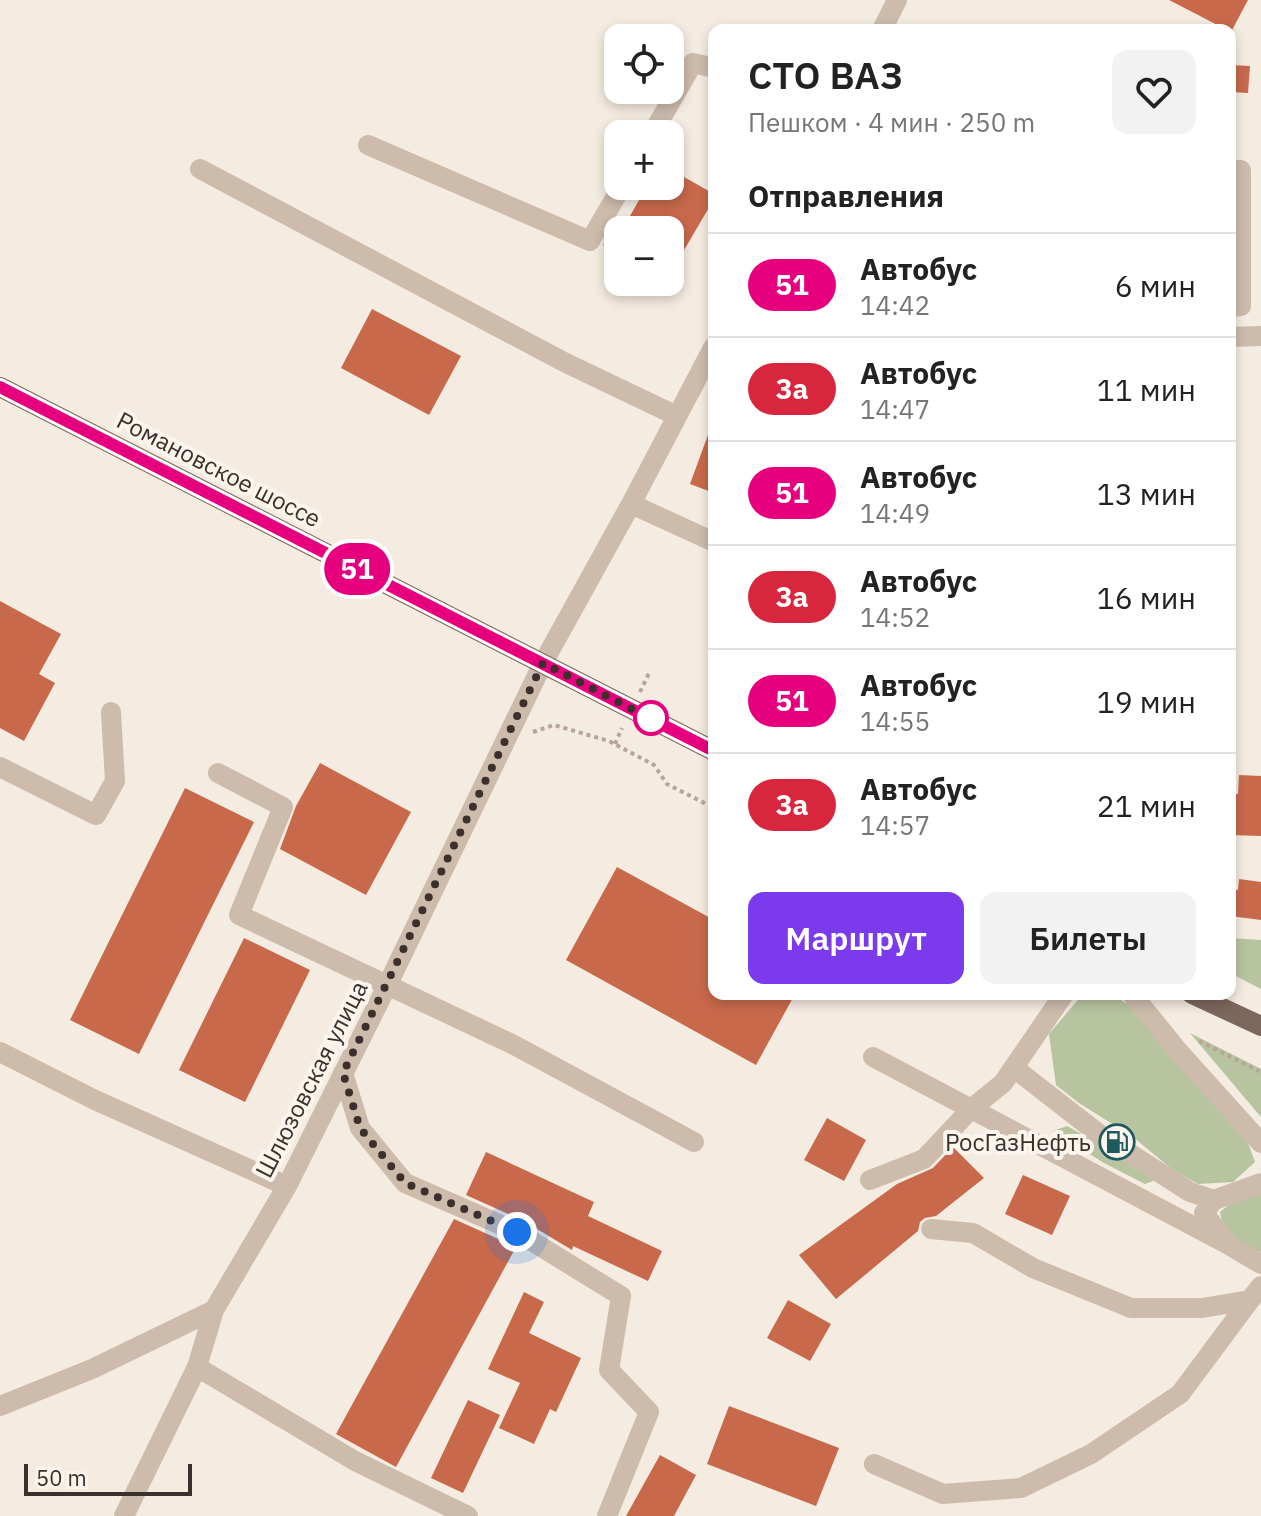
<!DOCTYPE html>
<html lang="ru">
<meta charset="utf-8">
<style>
:root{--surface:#fff;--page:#f2f2f2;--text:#222;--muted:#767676;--line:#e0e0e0;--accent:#7c3aed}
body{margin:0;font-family:"IBM Plex Sans",sans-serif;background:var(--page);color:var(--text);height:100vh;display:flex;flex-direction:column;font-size:30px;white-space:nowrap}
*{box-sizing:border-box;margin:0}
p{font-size:26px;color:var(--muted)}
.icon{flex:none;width:44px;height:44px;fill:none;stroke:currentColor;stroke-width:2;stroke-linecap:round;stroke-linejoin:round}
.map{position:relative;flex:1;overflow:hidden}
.panel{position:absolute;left:708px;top:24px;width:528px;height:976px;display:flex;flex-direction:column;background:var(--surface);border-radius:16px;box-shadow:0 4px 12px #0003}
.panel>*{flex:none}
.badge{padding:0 16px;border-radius:26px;font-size:28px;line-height:52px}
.controls{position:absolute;left:604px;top:24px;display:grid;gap:16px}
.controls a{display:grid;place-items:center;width:80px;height:80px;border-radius:16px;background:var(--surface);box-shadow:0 4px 12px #0003;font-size:40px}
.scale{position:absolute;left:24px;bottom:20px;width:168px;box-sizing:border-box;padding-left:8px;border:4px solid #3b302b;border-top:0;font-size:22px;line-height:28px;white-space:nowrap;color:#3b302b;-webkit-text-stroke:6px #fbf5ee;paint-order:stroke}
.you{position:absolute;width:40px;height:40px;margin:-20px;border:6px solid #fff;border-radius:50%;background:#1a73e8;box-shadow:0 0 0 12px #1a73e833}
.map>.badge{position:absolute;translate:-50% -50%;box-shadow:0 0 0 4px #fff}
h2{padding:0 40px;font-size:30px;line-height:72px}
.round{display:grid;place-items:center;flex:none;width:84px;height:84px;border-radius:16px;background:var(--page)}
.overview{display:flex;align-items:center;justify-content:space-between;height:136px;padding:0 40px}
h1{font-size:38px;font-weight:600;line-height:60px}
.button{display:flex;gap:16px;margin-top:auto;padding:16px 40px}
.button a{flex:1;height:92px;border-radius:16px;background:var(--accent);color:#fff;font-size:32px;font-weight:600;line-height:92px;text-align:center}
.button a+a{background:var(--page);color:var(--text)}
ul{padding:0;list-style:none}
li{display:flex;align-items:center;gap:24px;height:104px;padding:0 40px;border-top:2px solid var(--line)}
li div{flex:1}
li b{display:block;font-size:30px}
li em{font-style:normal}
li .badge{min-width:88px;font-weight:700;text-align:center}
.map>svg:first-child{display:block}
.green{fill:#b8c4a0}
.building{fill:#c8694b}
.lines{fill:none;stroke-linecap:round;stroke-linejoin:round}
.path{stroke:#b9a596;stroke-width:4;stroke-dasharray:4 4;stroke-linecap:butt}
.minor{stroke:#cdbbac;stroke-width:20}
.major{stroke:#7d675c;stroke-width:20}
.line-casing{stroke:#fff;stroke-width:18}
.line{stroke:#e6007e;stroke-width:12}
.walk{stroke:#3b302b;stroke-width:8;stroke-dasharray:0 14.4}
.stop-dot{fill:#fff;stroke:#e6007e;stroke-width:4}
.labels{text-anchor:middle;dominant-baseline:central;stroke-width:8;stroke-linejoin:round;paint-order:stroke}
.street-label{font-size:24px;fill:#3b302b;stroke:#fbf5ee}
.poi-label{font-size:24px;fill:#3b302b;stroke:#fbf5ee;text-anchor:end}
</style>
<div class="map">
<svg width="1261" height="1516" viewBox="0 0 1261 1516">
<rect width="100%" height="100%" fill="#f4ebe1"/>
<!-- green -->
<path class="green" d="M1230,938L1261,940V989L1230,973Z
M1087,994H1111L1144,1014L1248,1143L1255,1162L1233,1182L1198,1184L1173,1170L1133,1137L1079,1103L1056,1085L1049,1034L1082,995Z
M1190,1033L1261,1069V1117Z
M1067,1126L1133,1163L1156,1180L1145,1184L1104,1163L1053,1131Z
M1242,1194H1261V1252L1245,1246L1223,1227L1220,1212Z"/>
<!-- building -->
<path class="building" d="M1169,0H1248L1231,32Z
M1230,65L1250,66L1248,93L1230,92Z
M670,169L714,194V199L670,274V230H622L647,186H670Z
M612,229L618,232V254L603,245Z
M372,309L461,356L429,415L341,368Z
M712,424H714V493L690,484Z
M0,601L61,634L39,674L55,683L24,741L0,728Z
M320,763L411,812L366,895L280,849L296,806Z
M1239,775L1261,776V836L1230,835V794H1238Z
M185,788L254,822L139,1054L70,1020Z
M617,867L714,920V994H795L756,1065L566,960Z
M1239,879L1261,882V920L1230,916V889L1238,890Z
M244,938L310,970L245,1102L179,1070Z
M827,1118L866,1140L844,1181L804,1160Z
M953,1147L984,1178L936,1216L925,1218L920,1222L918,1231L836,1299L799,1255L897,1184L933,1168Z
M486,1152L594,1202L588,1216L662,1251L648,1281L573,1246L572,1250L522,1220L466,1195Z
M1023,1175L1070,1196L1052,1235L1005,1214Z
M454,1219L516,1247L396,1467L336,1434Z
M524,1292L544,1302L529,1333L581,1358L556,1412L550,1409L534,1444L499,1428L520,1383L488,1369Z
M788,1300L831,1324L810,1361L767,1338Z
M468,1400L500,1415L463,1493L431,1478Z
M729,1406L839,1448L816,1506L707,1464Z
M660,1455L696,1475L674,1516H626Z"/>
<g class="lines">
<!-- path -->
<path class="path" d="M640,692L650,671
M533,732L554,725L609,741L654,765L667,784L714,808
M615,744L622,728
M1199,1041L1261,1072"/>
<!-- minor -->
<path class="minor" d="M882,30L897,0
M652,134L693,63L714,68
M368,145L590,241L622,186
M200,169L566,363L677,416
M1230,170H1241V306L1230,307
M1230,337L1261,336
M631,504L714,542
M0,767L96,815L115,781L111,712
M218,773L283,807L239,915L514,1045L694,1142
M1132,994L1179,1052L1261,1143
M0,1052L95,1100L287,1186
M873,1057L1227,1244L1261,1264
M1014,1068L1099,1134L1190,1192L1214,1200
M343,1073L360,1128L405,1183L517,1232L621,1296L609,1370L649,1412L607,1516
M870,1180L924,1159L971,1109L1003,1083L1064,994
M931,1229L973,1233L1033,1268L1131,1308H1202L1250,1300L1261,1286
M1225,1241L1204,1213L1214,1200L1261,1183
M197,1367L355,1461L468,1516
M0,1406L92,1369L214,1310
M874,1464L943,1494L1021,1488L1091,1454L1180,1394L1250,1300
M124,1516L197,1367L214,1310L287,1186L387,986L543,663L631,504L714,346"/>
<!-- major -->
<path class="major" d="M0,387L714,751
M1192,994L1261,1026"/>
</g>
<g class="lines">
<defs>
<path id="line" d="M0,387L714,751"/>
</defs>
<!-- line casing -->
<use href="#line" class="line-casing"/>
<!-- line -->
<use href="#line" class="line"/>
<!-- walk -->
<path class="walk" d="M517,1232L405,1183L360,1128L343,1073L543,663L653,720L651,718"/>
</g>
<!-- icons -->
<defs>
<symbol id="fuel-ring" viewBox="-11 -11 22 22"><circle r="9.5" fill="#fbf5ee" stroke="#1f5a5e" stroke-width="1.5"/><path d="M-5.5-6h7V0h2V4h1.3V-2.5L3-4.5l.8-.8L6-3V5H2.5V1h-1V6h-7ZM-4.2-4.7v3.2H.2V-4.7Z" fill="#1f5a5e"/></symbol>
</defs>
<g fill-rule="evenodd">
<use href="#fuel-ring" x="1097" y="1122" width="40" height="40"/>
</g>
<!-- markers -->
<circle class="stop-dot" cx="651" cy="718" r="16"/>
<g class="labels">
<!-- street labels -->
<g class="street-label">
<text transform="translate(219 469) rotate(27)">Романовское шоссе</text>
<text transform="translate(311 1079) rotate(-63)">Шлюзовская улица</text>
</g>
<!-- poi labels -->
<g class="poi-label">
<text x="1091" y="1142">РосГазНефть</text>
</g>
</g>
</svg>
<div class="controls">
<a><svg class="icon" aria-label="locate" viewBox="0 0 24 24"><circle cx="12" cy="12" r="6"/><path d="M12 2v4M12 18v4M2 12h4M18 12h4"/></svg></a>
<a>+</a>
<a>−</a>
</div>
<div class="scale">50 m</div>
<div class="you" style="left:517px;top:1232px"></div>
<b class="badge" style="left:357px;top:569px;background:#e6007e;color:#fff">51</b>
<section class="panel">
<div class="overview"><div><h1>СТО ВАЗ</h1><p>Пешком · 4 мин · 250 m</p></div><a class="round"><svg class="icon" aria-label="heart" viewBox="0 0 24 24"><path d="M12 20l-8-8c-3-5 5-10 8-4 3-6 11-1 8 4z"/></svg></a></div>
<h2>Отправления</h2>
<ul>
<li><span class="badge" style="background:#e6007e;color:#fff">51</span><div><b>Автобус</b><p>14:42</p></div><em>6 мин</em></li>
<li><span class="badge" style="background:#d7263d;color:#fff">3а</span><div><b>Автобус</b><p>14:47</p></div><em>11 мин</em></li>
<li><span class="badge" style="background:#e6007e;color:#fff">51</span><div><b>Автобус</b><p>14:49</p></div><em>13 мин</em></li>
<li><span class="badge" style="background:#d7263d;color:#fff">3а</span><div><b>Автобус</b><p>14:52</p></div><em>16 мин</em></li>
<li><span class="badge" style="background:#e6007e;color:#fff">51</span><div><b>Автобус</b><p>14:55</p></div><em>19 мин</em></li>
<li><span class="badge" style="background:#d7263d;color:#fff">3а</span><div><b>Автобус</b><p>14:57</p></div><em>21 мин</em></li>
</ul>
<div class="button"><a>Маршрут</a><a>Билеты</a></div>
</section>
</div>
